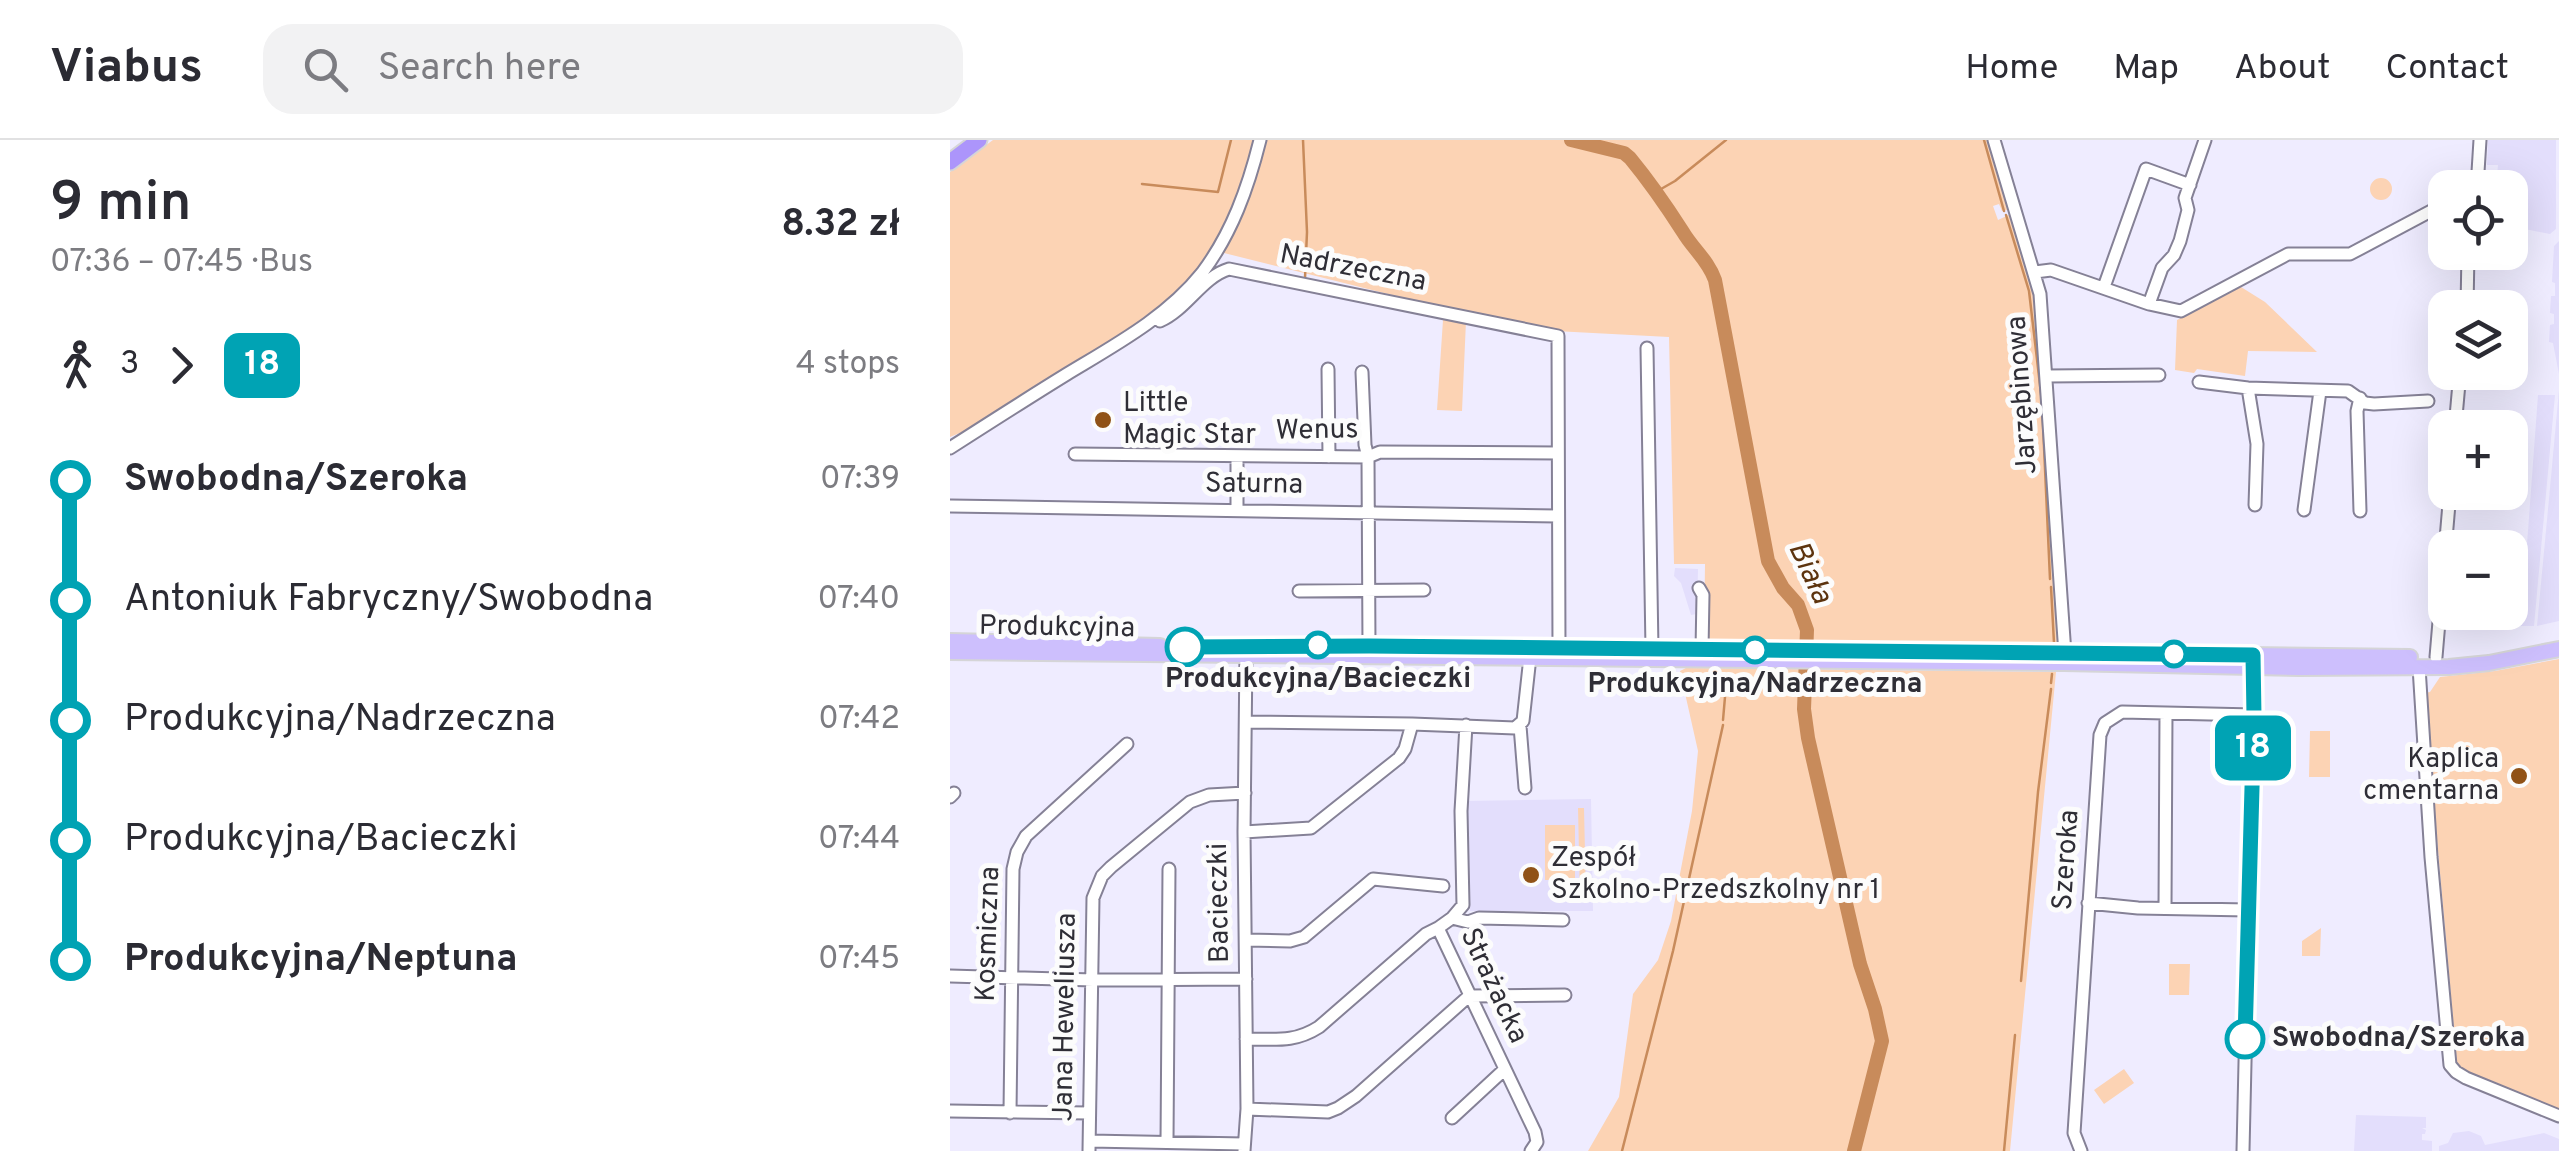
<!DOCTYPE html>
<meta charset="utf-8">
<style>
:root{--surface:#fff;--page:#f2f2f3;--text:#2b2b33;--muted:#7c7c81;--line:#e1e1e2}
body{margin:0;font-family:Overpass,sans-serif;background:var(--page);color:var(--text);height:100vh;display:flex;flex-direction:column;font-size:38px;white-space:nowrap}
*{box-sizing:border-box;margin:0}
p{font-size:32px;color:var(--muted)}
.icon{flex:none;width:55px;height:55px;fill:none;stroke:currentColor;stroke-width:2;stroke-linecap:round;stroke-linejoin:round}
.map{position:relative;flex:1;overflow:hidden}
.drawer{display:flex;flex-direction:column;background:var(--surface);width:950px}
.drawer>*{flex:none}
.badge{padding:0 20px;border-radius:15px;font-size:35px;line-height:65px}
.buttons{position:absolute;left:1478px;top:30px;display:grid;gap:20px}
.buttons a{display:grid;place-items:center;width:100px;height:100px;border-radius:20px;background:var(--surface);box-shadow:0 10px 40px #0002;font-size:50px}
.map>.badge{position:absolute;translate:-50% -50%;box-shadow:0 0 0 5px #fff}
.legs{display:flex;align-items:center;gap:15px;height:110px;padding:0 50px;font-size:32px}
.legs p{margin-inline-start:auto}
.head{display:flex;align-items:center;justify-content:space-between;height:170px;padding:0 50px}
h1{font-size:55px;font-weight:600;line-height:75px}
ul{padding:0 50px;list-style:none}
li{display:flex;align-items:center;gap:35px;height:120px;font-size:38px}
li i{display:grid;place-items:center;width:15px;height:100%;margin:0 12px;background:currentColor}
li i::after{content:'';width:25px;height:25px;margin:-12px;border:8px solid;border-radius:50%;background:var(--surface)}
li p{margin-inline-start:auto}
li:first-child i{background:linear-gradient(#0000 50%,currentColor 0)}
li:last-child i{background:linear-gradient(currentColor 50%,#0000 0)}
header{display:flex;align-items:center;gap:60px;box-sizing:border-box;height:140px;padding:0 50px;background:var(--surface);border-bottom:2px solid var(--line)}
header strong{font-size:48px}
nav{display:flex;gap:55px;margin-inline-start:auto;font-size:35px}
.search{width:700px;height:90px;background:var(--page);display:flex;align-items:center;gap:25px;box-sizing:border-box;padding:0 35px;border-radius:30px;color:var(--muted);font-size:38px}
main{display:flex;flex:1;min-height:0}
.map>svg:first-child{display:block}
.built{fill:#e3defc}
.green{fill:#fcd3b4}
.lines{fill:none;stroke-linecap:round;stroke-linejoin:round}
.stream{stroke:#c88b5b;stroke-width:2.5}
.river{stroke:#c88b5b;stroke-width:14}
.minor-casing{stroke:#858196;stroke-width:15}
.major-casing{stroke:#d5d5d7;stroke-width:18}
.highway-casing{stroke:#d5d5d7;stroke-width:19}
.minor{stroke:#fff;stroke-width:11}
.major{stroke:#cdbffd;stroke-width:14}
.highway{stroke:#ac95fb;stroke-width:15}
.line-1-casing{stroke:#fff;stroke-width:22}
.line-1{stroke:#00a3b4;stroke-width:15}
.poi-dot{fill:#905217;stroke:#fcfcfc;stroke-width:4}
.stop-1-dot{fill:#fff;stroke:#00a3b4;stroke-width:5}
.labels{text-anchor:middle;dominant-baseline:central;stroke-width:10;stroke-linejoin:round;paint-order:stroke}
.street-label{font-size:28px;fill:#2f2e36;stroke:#fcfcfc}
.poi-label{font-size:28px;fill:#2f2e36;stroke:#fcfcfc;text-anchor:start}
.stop-label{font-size:28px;font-weight:bold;fill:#2f2e36;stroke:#fcfcfc}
.water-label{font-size:30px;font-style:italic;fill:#5c330e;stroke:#fcfcfc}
</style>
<header>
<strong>Viabus</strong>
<div class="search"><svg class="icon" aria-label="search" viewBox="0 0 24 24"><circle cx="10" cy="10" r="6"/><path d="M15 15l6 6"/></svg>Search here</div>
<nav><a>Home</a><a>Map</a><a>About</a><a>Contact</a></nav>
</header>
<main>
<section class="drawer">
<div class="head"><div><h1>9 min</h1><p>07:36 – 07:45 · Bus</p></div><b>8.32 zł</b></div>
<div class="legs"><svg class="icon" aria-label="walk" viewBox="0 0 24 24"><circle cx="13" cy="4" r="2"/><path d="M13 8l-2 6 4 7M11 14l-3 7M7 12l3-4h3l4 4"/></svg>3<svg class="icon" aria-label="forward" viewBox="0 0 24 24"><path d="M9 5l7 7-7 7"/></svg><b class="badge" style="background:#00a3b4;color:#fff">18</b><p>4 stops</p></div>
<ul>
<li><i style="color:#00a3b4"></i><b>Swobodna/Szeroka</b><p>07:39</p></li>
<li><i style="color:#00a3b4"></i><span>Antoniuk Fabryczny/Swobodna</span><p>07:40</p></li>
<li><i style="color:#00a3b4"></i><span>Produkcyjna/Nadrzeczna</span><p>07:42</p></li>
<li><i style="color:#00a3b4"></i><span>Produkcyjna/Bacieczki</span><p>07:44</p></li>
<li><i style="color:#00a3b4"></i><b>Produkcyjna/Neptuna</b><p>07:45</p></li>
</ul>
</section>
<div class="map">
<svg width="1609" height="1011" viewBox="0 0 1609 1011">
<rect width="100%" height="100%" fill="#efecff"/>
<!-- built -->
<path class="built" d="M1538,0H1606V89L1600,94L1560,86V48L1546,47L1548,25H1537Z
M1609,101V234L1603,203L1599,202L1600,185L1604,184V174L1600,173L1601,156H1605V143L1602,142L1604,106Z
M1609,250V481L1587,486L1600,348Z
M1588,255H1605L1584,486H1571Z
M725,428L748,429L747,474L741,475L731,443L724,436Z
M641,659L643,771H520L517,661Z
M1406,975L1476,977V988H1472L1476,990L1475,994H1472V1000L1482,1001V1011H1404Z
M1519,991L1531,996L1535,1005L1594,993L1609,999V1011H1489V1006L1498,1003L1503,993Z"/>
<!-- green -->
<path class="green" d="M43,0H1040L1059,61L1056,62L1057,70L1052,71L1049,64L1043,66L1048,80L1063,73L1086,155L1110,495L1107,496V504L754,501L755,424H724L719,197L605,191L506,171L262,110L229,152L192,182L17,290L0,297V32Z
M1420 49a11 11 0 1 1 22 0a11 11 0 1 1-22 0Z
M1291,147L1315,162L1367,212L1298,211L1295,236L1247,229L1244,233L1225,230L1227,180Z
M493,180L516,181L512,271L487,270Z
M1609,519V969L1514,931L1507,924L1474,553L1480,552L1490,537L1545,531Z
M736,528L1106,532L1060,1011H638L669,957L683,854L708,820L721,781L742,671L748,611L730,531Z
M1360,591H1380V637H1359Z
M628,668H634L636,758H630Z
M595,685H625V740H595Z
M1371,788L1370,816H1352V801Z
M1219,824H1240L1239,855H1219Z
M1174,929L1184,943L1154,964L1144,950Z"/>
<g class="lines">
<!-- stream -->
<path class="stream" d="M353,0L357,92L355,138
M1034,0L1054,71
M192,44L268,52L281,0
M704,53L725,41L776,0
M1056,75L1079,151L1092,262L1100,439
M1101,447L1104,503
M771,533L775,557L773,580
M1101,543L1102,534
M1071,841L1088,652L1101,549
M672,1011L723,811L773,585
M1054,1011L1065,895"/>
<!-- river -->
<path class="river" d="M621,0L674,13L680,18C699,41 717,67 733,92C743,109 758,120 765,140L818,421L833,448L848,465L857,490L854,569L858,598L910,824L925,869L932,901L904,1011"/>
<defs>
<path id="minor" d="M1044,0L1090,154L1115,514
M1527,48L1530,0
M1085,132L1101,130L1199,164L1231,171L1338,114H1400L1481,71L1486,70L1495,73
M1154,147L1196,29L1240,45
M1199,164L1212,128L1224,115L1230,101L1238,70L1235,58L1255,0
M1517,168L1518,112
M206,177L210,181C237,169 252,137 279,129L608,196L609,508
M697,208L702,509
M378,229L379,317
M412,232L415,305L418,317L419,506
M1097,236L1209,235
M1249,242L1298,248L1398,251L1415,263L1424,264L1478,261
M1298,248L1307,304L1305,365
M1505,288L1510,232
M0,308C39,283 78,258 117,234C165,205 217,177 252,133C282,93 298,48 310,0
M125,314L418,317L430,312L608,313
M0,366L607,376
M287,370V316
M1354,370L1370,251
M1410,371L1407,271L1410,258
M749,448L753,455L752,510
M349,451L474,450
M1486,517L1500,352
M1469,527L1481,717L1500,925L1506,932L1516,938L1609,976
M296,582L462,584L565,588L573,581L580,517
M516,585L511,671L513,765L502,778L488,788L585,992L587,1002L581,1011
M570,586L575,648
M0,657L4,653
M294,692L361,688L449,618L455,609L462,584
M1138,763L1188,768L1298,770
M1215,768L1216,573
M502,778L518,782L529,778L613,780
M296,800L340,801L354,797L423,739L493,746
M0,836L143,840L296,839
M296,899C325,899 344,903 369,887L476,794L488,788
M297,969L378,972L388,968L406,956L519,856L615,855
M0,971L139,973
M60,973L63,729L67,712L76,696L177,604
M502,978L555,929
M140,1001L294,1004
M217,1002L219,729
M139,1011L143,758L152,736L161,727L240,662L259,655L295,653
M294,1011L297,969L294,692L296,515
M1131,1011L1124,993L1150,595L1155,583L1172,572L1304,575
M1293,1011L1304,527"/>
<path id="major" d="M0,501L210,506
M256,506L590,508
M0,512L1114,523L1349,528L1499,527L1539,523L1609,509
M1211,514L1460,517"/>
<path id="highway" d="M0,22L29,0"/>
</defs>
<!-- minor casing -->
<use href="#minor" class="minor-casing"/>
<!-- major casing -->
<use href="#major" class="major-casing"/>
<!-- highway casing -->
<use href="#highway" class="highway-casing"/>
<!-- minor -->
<use href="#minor" class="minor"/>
<!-- major -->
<use href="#major" class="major"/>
<!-- highway -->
<use href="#highway" class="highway"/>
</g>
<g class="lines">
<defs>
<path id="line-1" d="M235,507L419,506L1303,515L1304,576L1295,899"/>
</defs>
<!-- line-1 casing -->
<use href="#line-1" class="line-1-casing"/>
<!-- line-1 -->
<use href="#line-1" class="line-1"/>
</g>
<!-- markers -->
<g class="poi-dot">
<circle cx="153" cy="280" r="10"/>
<circle cx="1569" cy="636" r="10"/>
<circle cx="581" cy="735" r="10"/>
</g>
<g class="stop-1-dot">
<circle cx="368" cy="505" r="12"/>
<circle cx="235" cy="507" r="18"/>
<circle cx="805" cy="510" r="12"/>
<circle cx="1224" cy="514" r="12"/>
<circle cx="1295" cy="899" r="18"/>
</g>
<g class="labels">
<!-- street labels -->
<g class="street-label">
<text transform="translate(403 129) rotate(11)">Nadrzeczna</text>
<text transform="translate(1073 255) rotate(-94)">Jarzębinowa</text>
<text transform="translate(367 291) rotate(-1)">Wenus</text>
<text transform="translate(304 345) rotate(1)">Saturna</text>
<text transform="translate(107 488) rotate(1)">Produkcyjna</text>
<text transform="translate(1117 720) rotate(-86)">Szeroka</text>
<text transform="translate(270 763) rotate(-91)">Bacieczki</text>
<text transform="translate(39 794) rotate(-88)">Kosmiczna</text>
<text transform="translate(543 846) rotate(65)">Strażacka</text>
<text transform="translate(116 877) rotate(-89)">Jana Heweliusza</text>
</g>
<!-- poi labels -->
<g class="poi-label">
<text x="173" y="264">Little<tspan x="173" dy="32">Magic Star</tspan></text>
<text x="1549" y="620" text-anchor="end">Kaplica<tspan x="1549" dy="32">cmentarna</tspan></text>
<text x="601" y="719">Zespół<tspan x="601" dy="32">Szkolno-Przedszkolny nr 1</tspan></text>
</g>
<!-- stop labels -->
<g class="stop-label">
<text x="368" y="540">Produkcyjna/Bacieczki</text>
<text x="805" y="545">Produkcyjna/Nadrzeczna</text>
<text x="1322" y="899" text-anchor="start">Swobodna/Szeroka</text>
</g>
<!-- water labels -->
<g class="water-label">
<text transform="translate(859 433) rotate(65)">Biała</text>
</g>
</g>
</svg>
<div class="buttons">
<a><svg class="icon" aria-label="locate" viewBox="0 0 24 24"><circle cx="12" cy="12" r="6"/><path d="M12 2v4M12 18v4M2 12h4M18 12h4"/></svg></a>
<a><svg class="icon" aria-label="layers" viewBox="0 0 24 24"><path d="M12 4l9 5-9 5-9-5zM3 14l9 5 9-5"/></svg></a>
<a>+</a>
<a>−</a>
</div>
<b class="badge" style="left:1303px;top:608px;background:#00a3b4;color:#fff">18</b>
</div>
</main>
